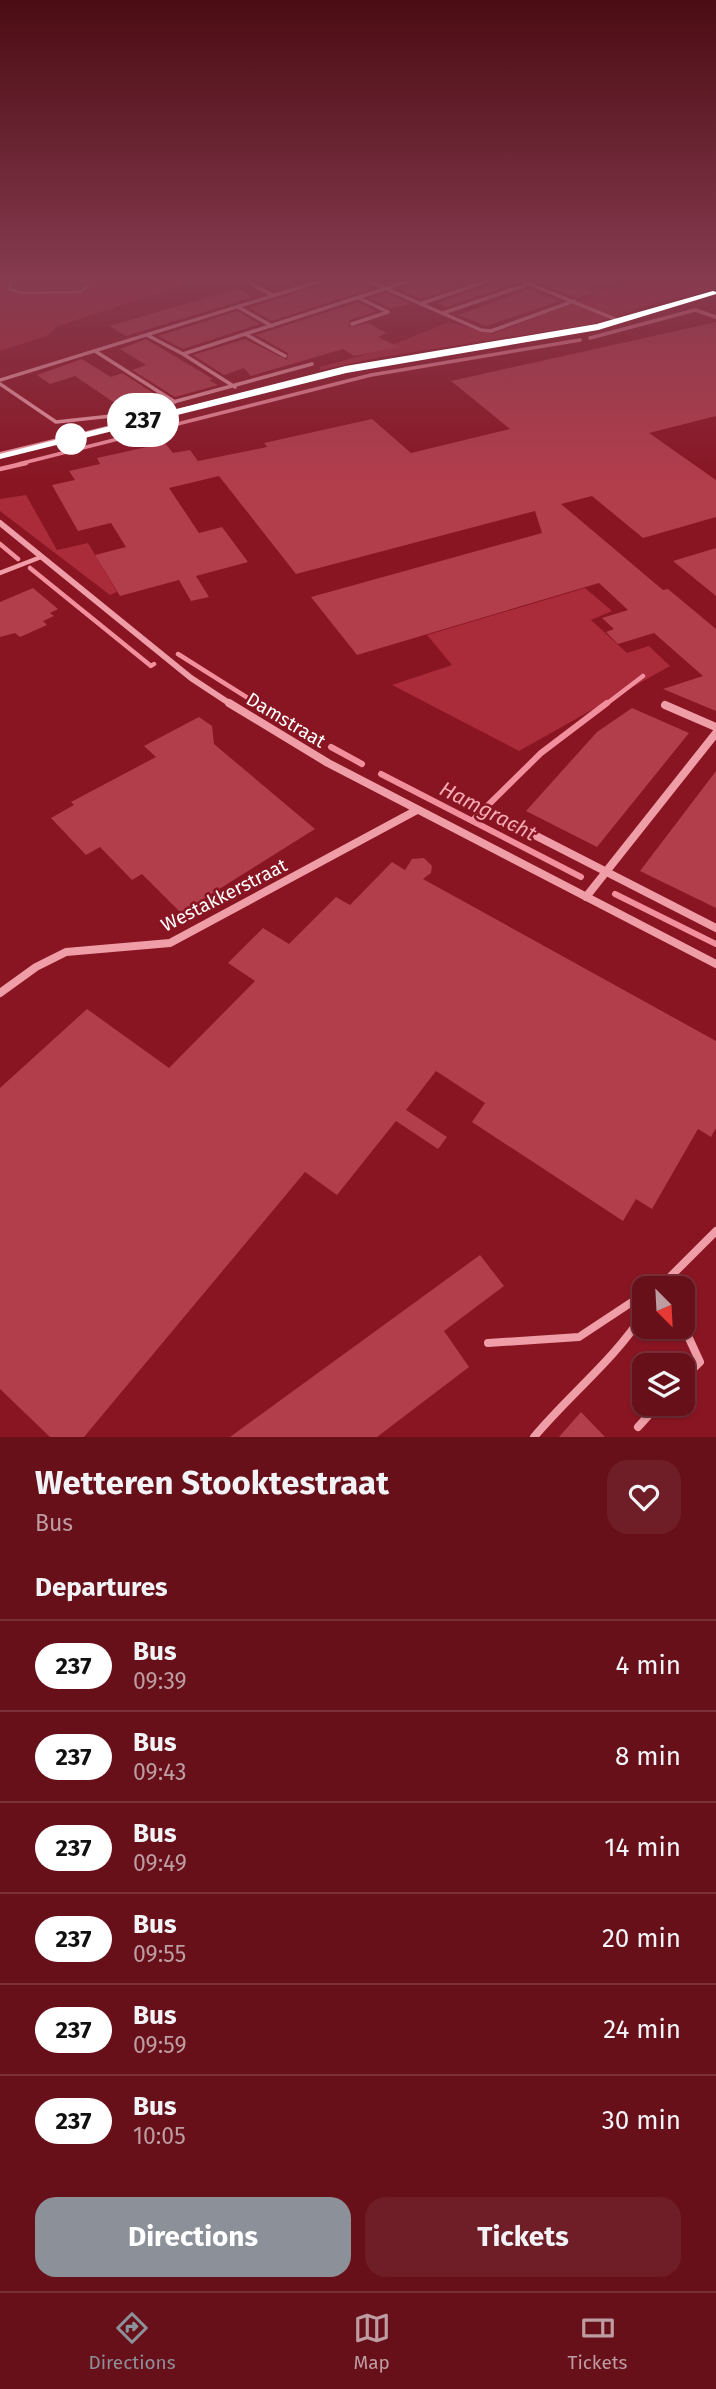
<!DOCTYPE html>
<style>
:root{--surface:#67101a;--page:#6f1e27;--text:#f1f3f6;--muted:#bd9da2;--line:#7a3039;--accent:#8c9099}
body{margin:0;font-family:"Fira Sans",sans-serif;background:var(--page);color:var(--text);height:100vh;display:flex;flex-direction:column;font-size:26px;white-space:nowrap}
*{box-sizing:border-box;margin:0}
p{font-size:23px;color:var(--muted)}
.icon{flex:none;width:38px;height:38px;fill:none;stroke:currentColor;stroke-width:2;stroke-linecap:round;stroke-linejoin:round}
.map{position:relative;height:1437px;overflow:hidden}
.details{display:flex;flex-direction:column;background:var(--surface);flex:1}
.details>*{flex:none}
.badge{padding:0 14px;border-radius:23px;font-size:24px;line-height:46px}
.needle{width:46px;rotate:156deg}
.controls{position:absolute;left:632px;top:1276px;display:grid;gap:14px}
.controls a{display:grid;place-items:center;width:63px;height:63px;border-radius:14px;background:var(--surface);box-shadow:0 2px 5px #0004,0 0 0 2px var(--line);font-size:35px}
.map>.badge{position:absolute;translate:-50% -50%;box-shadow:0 0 0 4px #fff}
h2{padding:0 35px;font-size:26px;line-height:63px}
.round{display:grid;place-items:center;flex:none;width:74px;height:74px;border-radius:21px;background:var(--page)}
.head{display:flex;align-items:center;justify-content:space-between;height:119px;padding:0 35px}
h1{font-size:33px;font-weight:700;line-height:52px}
.primary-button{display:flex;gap:14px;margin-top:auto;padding:14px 35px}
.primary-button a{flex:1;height:80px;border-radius:21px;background:var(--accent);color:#fff;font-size:28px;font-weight:700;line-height:80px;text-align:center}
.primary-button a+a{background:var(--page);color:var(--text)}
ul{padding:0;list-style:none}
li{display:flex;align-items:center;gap:21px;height:91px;padding:0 35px;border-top:2px solid var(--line)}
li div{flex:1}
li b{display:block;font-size:26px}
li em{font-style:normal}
li .badge{min-width:77px;font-weight:700;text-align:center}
.tab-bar{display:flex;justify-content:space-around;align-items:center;height:98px;border-top:2px solid var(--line);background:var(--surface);font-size:19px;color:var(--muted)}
.tab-bar a{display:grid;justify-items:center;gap:4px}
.tab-bar .active{color:var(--accent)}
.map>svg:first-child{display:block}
.green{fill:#aa2b3a}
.water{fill:#862f39;stroke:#f28f9d;stroke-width:2}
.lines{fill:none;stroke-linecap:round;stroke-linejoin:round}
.stream-far2{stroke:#f28f9d;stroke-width:3.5}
.stream-far1{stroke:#f28f9d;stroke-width:4.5}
.stream{stroke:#f28f9d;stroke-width:6}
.building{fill:#b23d4b}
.service-far2{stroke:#ef9da7;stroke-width:3.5}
.service-far1{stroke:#ef9da7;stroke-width:4.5}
.service{stroke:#ef9da7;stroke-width:8}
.minor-far1{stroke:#ef9da7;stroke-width:6}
.minor{stroke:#ef9da7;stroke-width:8}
.tertiary{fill:#ef9da7;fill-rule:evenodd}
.line{fill:#fff;stroke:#fff;stroke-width:2}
.stop-dot{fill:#fff;stroke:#fff;stroke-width:3.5}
.labels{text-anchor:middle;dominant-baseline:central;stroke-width:5;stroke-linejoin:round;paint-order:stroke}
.street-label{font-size:19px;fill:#fff;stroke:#891522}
.water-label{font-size:21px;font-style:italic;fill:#f6a9b3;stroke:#891522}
</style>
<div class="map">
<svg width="716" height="1437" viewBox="0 0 716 1437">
<rect width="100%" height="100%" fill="#891522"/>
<!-- green -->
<path class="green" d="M0,280H10V289L79,292L96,280H198L58,326L46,336L0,351Z
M635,280H716V289L658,302L593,324L382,357L320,370V367L374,352L450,322L492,334Z
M26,495L57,550L88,543L117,592L110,595L0,511V499Z
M585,588L612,611L591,620L627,653L649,646L670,666L519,751L392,685L452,665L427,635Z"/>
<!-- water -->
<path class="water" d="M10,280H96L80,292L22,293L10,289Z"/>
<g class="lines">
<!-- stream-far2 -->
<path class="stream-far2" d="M590,338L695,310L716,317
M19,464L371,375L580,340"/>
<!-- stream-far1 -->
<path class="stream-far1" d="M0,469L26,463
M0,544L18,559
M30,568L151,666L154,664
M178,654L259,705
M605,705L643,676"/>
<!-- stream -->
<path class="stream" d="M256,703L308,736
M331,747L362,764
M381,774L581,877
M472,821L541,753L607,703
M615,894L716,944"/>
</g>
<!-- building -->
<path class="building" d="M334,280H362L373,288L272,321L249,308Z
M416,280H474L475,281L421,299L398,289Z
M502,280H516L517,283L447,307L437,303Z
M532,280H608V282L585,290L591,293L577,298Z
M237,289L253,297L126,336L109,326Z
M529,289L560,301L486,326L458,315Z
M385,293L411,304L390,308L370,298Z
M358,302L376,311L350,320L349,327L368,323L387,333L378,337L399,347L354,356L343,349L251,376L244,368L224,375L193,355L245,339L287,360L288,353L256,335Z
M237,311L260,324L183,349L158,336Z
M716,322V416L649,433L716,480V517L643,538L592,496L561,504L663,590L668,589L716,629V711L663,689L703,676L654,633L618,644L606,632L614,629L602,618L628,610L599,583L357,655L311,597L542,533L535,511L296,574L219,476L169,488L199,533L222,527L248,562L196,576L209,597L191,601L179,580L120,596L95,555L126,547L111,523L78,531L52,485L75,480L69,471L100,464L97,458L165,443L173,453L190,450L198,461L267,447L264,443L372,419L411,453L510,429L451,381Z
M146,339L213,379L209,380L218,385L175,397L132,370L146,365L120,349Z
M82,359L111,377L122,373L164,400L152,403V410L134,416L132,410H125L75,376L50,384L37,375Z
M716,548V596L673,561Z
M33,588L58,609L50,613L54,616L43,621L47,625L20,637L15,633L0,637V602Z
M632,708L689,733L597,847L526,811L597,732Z
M199,717L212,726L214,744L315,829L181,913L142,874L132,880L100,847L86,855L51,818L74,805L71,802L156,757L144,746Z
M716,771V908L640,871Z
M424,858L432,866L431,873L423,879L716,1041V1128L711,1137L698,1129L652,1209L636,1199L623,1221L472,1122L485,1103L436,1071L406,1110L447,1137L438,1149L396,1121L337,1195L305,1172L84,1437H50L0,1389V1088L87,1009L169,1068L255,981L228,963L263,928L289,944L336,897L350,905L392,862L405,870L412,859Z
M480,1255L504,1286L444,1331L469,1367L377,1437H230Z
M581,1412L605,1437H559Z"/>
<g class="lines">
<!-- service-far2 -->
<path class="service-far2" d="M235,280L246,281L274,296
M366,280L481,330L491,331L574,301
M520,280L620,321
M359,298L388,312
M420,304L490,280
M238,307L272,326
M443,313L529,284
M352,324L388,312
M245,334L285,356
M147,335L183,354L412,280
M95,351L175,402
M183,354L235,387
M0,380L324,280
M0,384L56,422L130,414
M155,407L312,364"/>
<!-- service-far1 -->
<path class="service-far1" d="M0,573L41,557"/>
<!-- service -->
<path class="service" d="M653,1288L663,1281L667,1288
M659,1288L716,1231
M682,1323L700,1362L682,1380
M488,1343L579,1337L644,1294
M638,1427L659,1404
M534,1437C569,1395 615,1359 644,1313"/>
<!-- minor-far1 -->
<path class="minor-far1" d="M0,523L191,678L232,705"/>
<!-- minor -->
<path class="minor" d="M229,703L328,763L716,964
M665,705L716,727
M511,823L716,928
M586,897L716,733
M0,993L36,967L66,952L170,943L417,810"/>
<!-- tertiary -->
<path class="tertiary" d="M716,291V295L598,329L346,372L0,458V452L346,368L597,325Z"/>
</g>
<!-- sky -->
<linearGradient id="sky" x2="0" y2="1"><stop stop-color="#4b0c13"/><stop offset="0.58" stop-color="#863b4f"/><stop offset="1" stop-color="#863b4f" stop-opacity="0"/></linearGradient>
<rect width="716" height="481" fill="url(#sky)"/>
<!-- line -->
<path class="line" d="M713,292L716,293L598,329L346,372L0,458V455L346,367L597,325Z"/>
<!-- markers -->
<circle class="stop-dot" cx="71" cy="439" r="14"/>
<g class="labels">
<!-- street labels -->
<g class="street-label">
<text transform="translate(286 720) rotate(31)">Damstraat</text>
<text transform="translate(224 895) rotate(-27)">Westakkerstraat</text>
</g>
<!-- water labels -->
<g class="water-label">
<text transform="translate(488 811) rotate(27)">Hamgracht</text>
</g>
</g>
</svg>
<div class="controls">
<a><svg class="needle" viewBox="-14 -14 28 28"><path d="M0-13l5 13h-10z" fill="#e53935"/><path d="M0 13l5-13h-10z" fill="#bd9da2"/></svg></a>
<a><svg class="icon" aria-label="layers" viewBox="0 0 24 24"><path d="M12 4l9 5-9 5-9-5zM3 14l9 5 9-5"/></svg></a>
</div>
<b class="badge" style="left:143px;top:420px;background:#fff;color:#111">237</b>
</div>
<section class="details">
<div class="head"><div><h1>Wetteren Stooktestraat</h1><p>Bus</p></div><a class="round"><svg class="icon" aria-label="heart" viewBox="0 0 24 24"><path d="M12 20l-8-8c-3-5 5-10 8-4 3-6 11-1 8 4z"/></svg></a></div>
<h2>Departures</h2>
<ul>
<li><span class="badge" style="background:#fff;color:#111">237</span><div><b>Bus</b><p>09:39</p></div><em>4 min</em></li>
<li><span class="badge" style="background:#fff;color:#111">237</span><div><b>Bus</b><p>09:43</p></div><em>8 min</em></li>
<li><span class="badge" style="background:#fff;color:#111">237</span><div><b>Bus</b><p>09:49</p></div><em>14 min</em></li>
<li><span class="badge" style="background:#fff;color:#111">237</span><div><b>Bus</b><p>09:55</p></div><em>20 min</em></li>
<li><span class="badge" style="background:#fff;color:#111">237</span><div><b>Bus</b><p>09:59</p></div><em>24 min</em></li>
<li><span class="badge" style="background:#fff;color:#111">237</span><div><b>Bus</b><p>10:05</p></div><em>30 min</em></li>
</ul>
<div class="primary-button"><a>Directions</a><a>Tickets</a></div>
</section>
<nav class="tab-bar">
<a class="active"><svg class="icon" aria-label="directions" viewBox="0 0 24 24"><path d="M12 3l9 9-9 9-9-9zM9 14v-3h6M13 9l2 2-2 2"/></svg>Directions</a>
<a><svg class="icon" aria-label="map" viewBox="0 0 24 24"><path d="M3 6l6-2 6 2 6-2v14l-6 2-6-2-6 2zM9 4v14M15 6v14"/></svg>Map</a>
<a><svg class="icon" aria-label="tickets" viewBox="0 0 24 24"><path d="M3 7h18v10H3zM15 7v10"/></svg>Tickets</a>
</nav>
